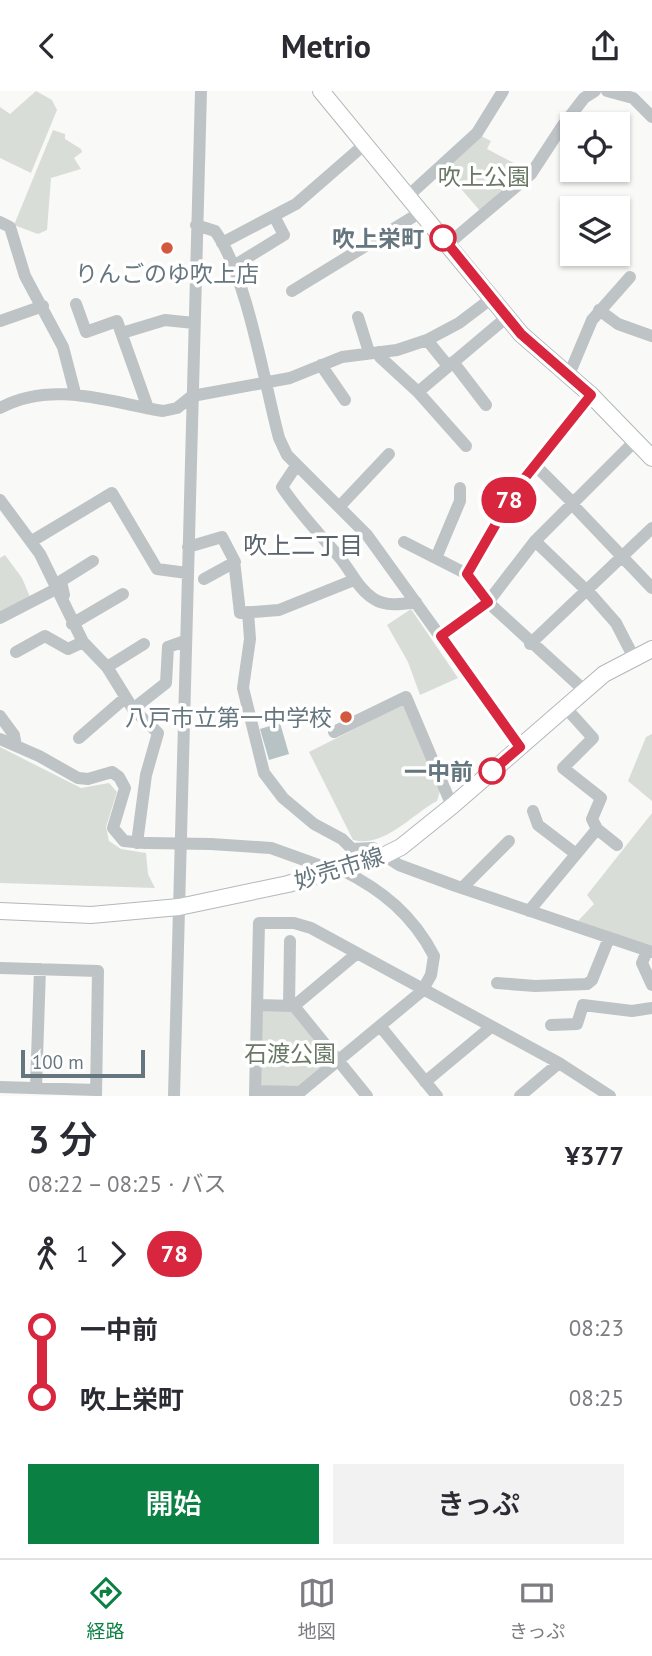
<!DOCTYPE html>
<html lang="ja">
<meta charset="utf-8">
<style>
:root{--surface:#fff;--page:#f2f2f3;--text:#2b2b33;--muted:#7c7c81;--line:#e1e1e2;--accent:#0b8043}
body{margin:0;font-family:"PT Sans","Noto Sans JP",sans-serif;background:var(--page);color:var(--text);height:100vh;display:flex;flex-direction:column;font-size:26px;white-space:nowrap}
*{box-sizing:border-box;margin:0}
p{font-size:23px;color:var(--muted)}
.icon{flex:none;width:38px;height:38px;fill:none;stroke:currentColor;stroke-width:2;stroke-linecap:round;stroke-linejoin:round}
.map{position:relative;height:1005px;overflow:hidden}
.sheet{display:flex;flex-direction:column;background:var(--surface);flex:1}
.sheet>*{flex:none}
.badge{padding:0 14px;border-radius:23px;font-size:24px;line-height:46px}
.fabs{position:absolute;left:560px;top:21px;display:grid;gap:14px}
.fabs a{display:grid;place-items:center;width:70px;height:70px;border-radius:0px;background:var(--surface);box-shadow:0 2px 5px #0004;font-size:35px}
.scale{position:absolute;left:21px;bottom:18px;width:124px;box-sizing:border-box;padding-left:7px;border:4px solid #66767f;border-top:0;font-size:19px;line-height:24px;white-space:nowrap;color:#66767f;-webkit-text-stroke:5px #fff;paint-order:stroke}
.map>.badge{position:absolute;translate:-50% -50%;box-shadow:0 0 0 4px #fff}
.legs{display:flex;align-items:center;gap:10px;height:77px;padding:0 28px;font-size:23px}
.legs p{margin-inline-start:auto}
.overview{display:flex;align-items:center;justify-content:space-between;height:119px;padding:0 28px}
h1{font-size:38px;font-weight:600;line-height:52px}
.primary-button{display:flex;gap:14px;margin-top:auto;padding:14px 28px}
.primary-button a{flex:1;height:80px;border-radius:0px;background:var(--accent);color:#fff;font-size:28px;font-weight:600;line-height:80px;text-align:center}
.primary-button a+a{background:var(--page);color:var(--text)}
ul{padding:0 28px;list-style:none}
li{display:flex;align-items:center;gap:24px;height:70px;font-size:26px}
li i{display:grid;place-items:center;width:10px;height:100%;margin:0 9px;background:currentColor}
li i::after{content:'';width:18px;height:18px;margin:-9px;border:5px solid;border-radius:50%;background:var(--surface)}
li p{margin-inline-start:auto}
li:first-child i{background:linear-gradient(#0000 50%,currentColor 0)}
li:last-child i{background:linear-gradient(currentColor 50%,#0000 0)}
header{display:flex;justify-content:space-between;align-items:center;height:91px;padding:0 28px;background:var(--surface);font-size:32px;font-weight:600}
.tab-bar{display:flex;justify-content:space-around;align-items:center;height:98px;border-top:2px solid var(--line);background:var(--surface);font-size:19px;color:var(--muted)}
.tab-bar a{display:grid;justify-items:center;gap:4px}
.tab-bar .on{color:var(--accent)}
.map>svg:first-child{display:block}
.green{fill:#d9ddd7}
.water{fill:#b7c2c5}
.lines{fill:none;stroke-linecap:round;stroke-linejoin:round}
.major-casing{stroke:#b2b8bb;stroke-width:18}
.minor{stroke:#bec3c6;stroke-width:12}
.major{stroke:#fff;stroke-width:16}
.minor-bridge{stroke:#bec3c6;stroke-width:12}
.line-1-casing{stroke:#fff;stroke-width:16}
.line-1{stroke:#d7263d;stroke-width:10}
.stop-1-dot{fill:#fff;stroke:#d7263d;stroke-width:3.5}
.poi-dot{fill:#d2593e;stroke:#fff;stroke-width:2.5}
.labels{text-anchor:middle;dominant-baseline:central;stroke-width:7;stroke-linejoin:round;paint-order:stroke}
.park-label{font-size:23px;fill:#697865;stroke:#fff}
.stop-label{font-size:23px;font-weight:bold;fill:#66767f;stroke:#fff;text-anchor:end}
.poi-label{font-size:23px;fill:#66767f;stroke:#fff}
.street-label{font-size:23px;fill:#66767f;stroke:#fff}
.neighbourhood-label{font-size:24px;fill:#58636b;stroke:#fff}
</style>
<header><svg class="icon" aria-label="back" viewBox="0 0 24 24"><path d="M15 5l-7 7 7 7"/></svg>Metrio<svg class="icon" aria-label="share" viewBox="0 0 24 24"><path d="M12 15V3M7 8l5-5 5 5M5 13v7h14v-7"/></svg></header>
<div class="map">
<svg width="652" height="1005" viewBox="0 0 652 1005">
<rect width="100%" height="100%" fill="#f9f9f7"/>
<!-- green -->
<path class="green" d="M36,0L52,9L57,19L31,82L0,67V16L10,23Z
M53,39L65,43V48L81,58L82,61L74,67L81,78L51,87L47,139L38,143L14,134Z
M479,44L491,50L487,58L529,80L481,121L444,78Z
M5,464L22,487L30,506L0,522V467Z
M411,518L458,587L420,604L408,571L387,534Z
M404,613L440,700L437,710C412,723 385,757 353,749L309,661Z
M652,643V710L628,690L646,646Z
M0,656L81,697L109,692L117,701L106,736L109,750L121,758L146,762L148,783L155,797L0,792Z
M652,722V856L578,830L594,813L587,804Z
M265,918L291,919L330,969L299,997L264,996L260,993L262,921Z"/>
<!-- water -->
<path class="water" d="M280,632L289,663L269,669L260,638Z"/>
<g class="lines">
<defs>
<path id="major" d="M321,0L521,243L591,304L652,367
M0,820L91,824L179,816L288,793L383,765L401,756L452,715L604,583L652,558"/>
</defs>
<!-- major casing -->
<use href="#major" class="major-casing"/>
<!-- minor -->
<path class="minor" d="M607,0L633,7L652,26
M408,105L477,42L503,0
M0,131L10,136L25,185L63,256L75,302
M196,134L215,140C247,184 264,291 279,347L287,364L367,444L520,656
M222,152L296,113L365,53
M448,153L531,83L561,37L584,7L595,0
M232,176L284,144L274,125
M292,200L421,121
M76,213L86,241L117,230L148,317
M599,219L618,233L652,245
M358,226L369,261
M0,230L43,215
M122,242L165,229L194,232
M427,249L448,275
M379,261L380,266L418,301L507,226
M453,271L486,314
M321,274L345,309
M568,286L592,229L630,186
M418,301L466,355
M0,317C53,289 108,311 163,320L177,317L192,305L290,287L342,266L397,259L427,249L459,232L492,207
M296,375L282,396C299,422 320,443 340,467C351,480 358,498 374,508C386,516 403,513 416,511
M536,375L572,411
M0,409L40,463L83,551L107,576L133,618L158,642L146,684L137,752
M571,412L652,497
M339,416L389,363
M32,450L112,402L157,478L187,482
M535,450L586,499
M404,451L467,483L516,398L591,304
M188,456L222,446L234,469L240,522L279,519L354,489
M436,467L460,410V397
M467,483L480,504L585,600
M204,488L235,471
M587,499L616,532L633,565
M64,504L61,490L93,470
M248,521L250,548L243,597L264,682L283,707L314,733L342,748L352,758L373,757L399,774L456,795L652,861
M0,527L56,498
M72,533L123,503
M441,546L488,511L535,450L636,349
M530,553L652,437
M16,561L45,545L68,558L83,551
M107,576L144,553
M565,616L593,647L563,677L601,707L592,728L597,738
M133,618L166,592L168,556L185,550
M0,625L14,644L16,655
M334,641L406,606L452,715
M79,647L125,607
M0,648L39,665L78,687L88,688L112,681L119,686L125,697L113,737L124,750L145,752
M533,720L538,734L576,763
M211,753L271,757L335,780
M462,797L509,750
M529,820L597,738L617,754
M647,860L642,872L652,894
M0,877L98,880L96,1005
M497,892L535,895L587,893L592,889L609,847
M258,914L294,915L355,864
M289,915L290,850
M294,915L367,1005
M551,934L577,933L583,914L632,920L652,917
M380,935L437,1005
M425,991L491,936
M0,996L96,999
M36,997L40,878
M255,1000L300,1001L422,900L431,884L434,865C413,824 382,799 342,779
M174,1005L201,0
M255,1005L259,832H294L311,837L559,972L610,1005
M520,1005L559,972"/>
<!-- major -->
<use href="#major" class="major"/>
<!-- minor-bridge -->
<path class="minor-bridge" d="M148,752L211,753"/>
</g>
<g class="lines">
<defs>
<path id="line-1" d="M443,147L521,243L591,304L516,398L467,483L488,511L441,545L520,656L492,680"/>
</defs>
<!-- line-1 casing -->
<use href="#line-1" class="line-1-casing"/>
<!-- line-1 -->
<use href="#line-1" class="line-1"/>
</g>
<!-- markers -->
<g class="stop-1-dot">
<circle cx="443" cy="147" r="12"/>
<circle cx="492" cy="680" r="12"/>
</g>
<g class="poi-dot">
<circle cx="167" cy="157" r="7"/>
<circle cx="346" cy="626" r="7"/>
</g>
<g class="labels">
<!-- park labels -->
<g class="park-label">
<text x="484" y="85">吹上公園</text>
<text x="290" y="962">石渡公園</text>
</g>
<!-- stop labels -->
<g class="stop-label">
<text x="424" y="147">吹上栄町</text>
<text x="473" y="680">一中前</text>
</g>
<!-- poi labels -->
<g class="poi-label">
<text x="167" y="182">りんごのゆ吹上店</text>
<text x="332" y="626" text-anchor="end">八戸市立第一中学校</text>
</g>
<!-- street labels -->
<g class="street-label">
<text transform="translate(339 777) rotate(-17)">妙売市線</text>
</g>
<!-- neighbourhood labels -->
<g class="neighbourhood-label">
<text x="303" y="454">吹上二丁目</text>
</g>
</g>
</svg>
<div class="fabs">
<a><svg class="icon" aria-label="locate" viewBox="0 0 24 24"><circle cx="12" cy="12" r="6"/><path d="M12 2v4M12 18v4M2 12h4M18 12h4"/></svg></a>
<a><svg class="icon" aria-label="layers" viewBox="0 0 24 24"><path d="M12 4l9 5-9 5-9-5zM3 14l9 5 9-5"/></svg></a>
</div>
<div class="scale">100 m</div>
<b class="badge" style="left:509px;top:409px;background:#d7263d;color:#fff">78</b>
</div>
<section class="sheet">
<div class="overview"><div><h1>3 分</h1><p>08:22 – 08:25 · バス</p></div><b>¥377</b></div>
<div class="legs"><svg class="icon" aria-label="walk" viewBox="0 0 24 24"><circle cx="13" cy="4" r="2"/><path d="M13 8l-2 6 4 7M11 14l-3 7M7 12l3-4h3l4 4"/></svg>1<svg class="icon" aria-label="forward" viewBox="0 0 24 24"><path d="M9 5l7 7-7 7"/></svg><b class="badge" style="background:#d7263d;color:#fff">78</b></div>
<ul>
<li><i style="color:#d7263d"></i><b>一中前</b><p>08:23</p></li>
<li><i style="color:#d7263d"></i><b>吹上栄町</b><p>08:25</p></li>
</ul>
<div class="primary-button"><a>開始</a><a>きっぷ</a></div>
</section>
<nav class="tab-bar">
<a class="on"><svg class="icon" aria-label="directions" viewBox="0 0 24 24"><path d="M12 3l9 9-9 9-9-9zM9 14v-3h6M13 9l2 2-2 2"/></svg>経路</a>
<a><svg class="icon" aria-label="map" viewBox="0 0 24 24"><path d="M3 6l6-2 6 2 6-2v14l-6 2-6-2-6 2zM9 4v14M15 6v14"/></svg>地図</a>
<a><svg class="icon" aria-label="tickets" viewBox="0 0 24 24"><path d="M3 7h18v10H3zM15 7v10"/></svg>きっぷ</a>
</nav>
